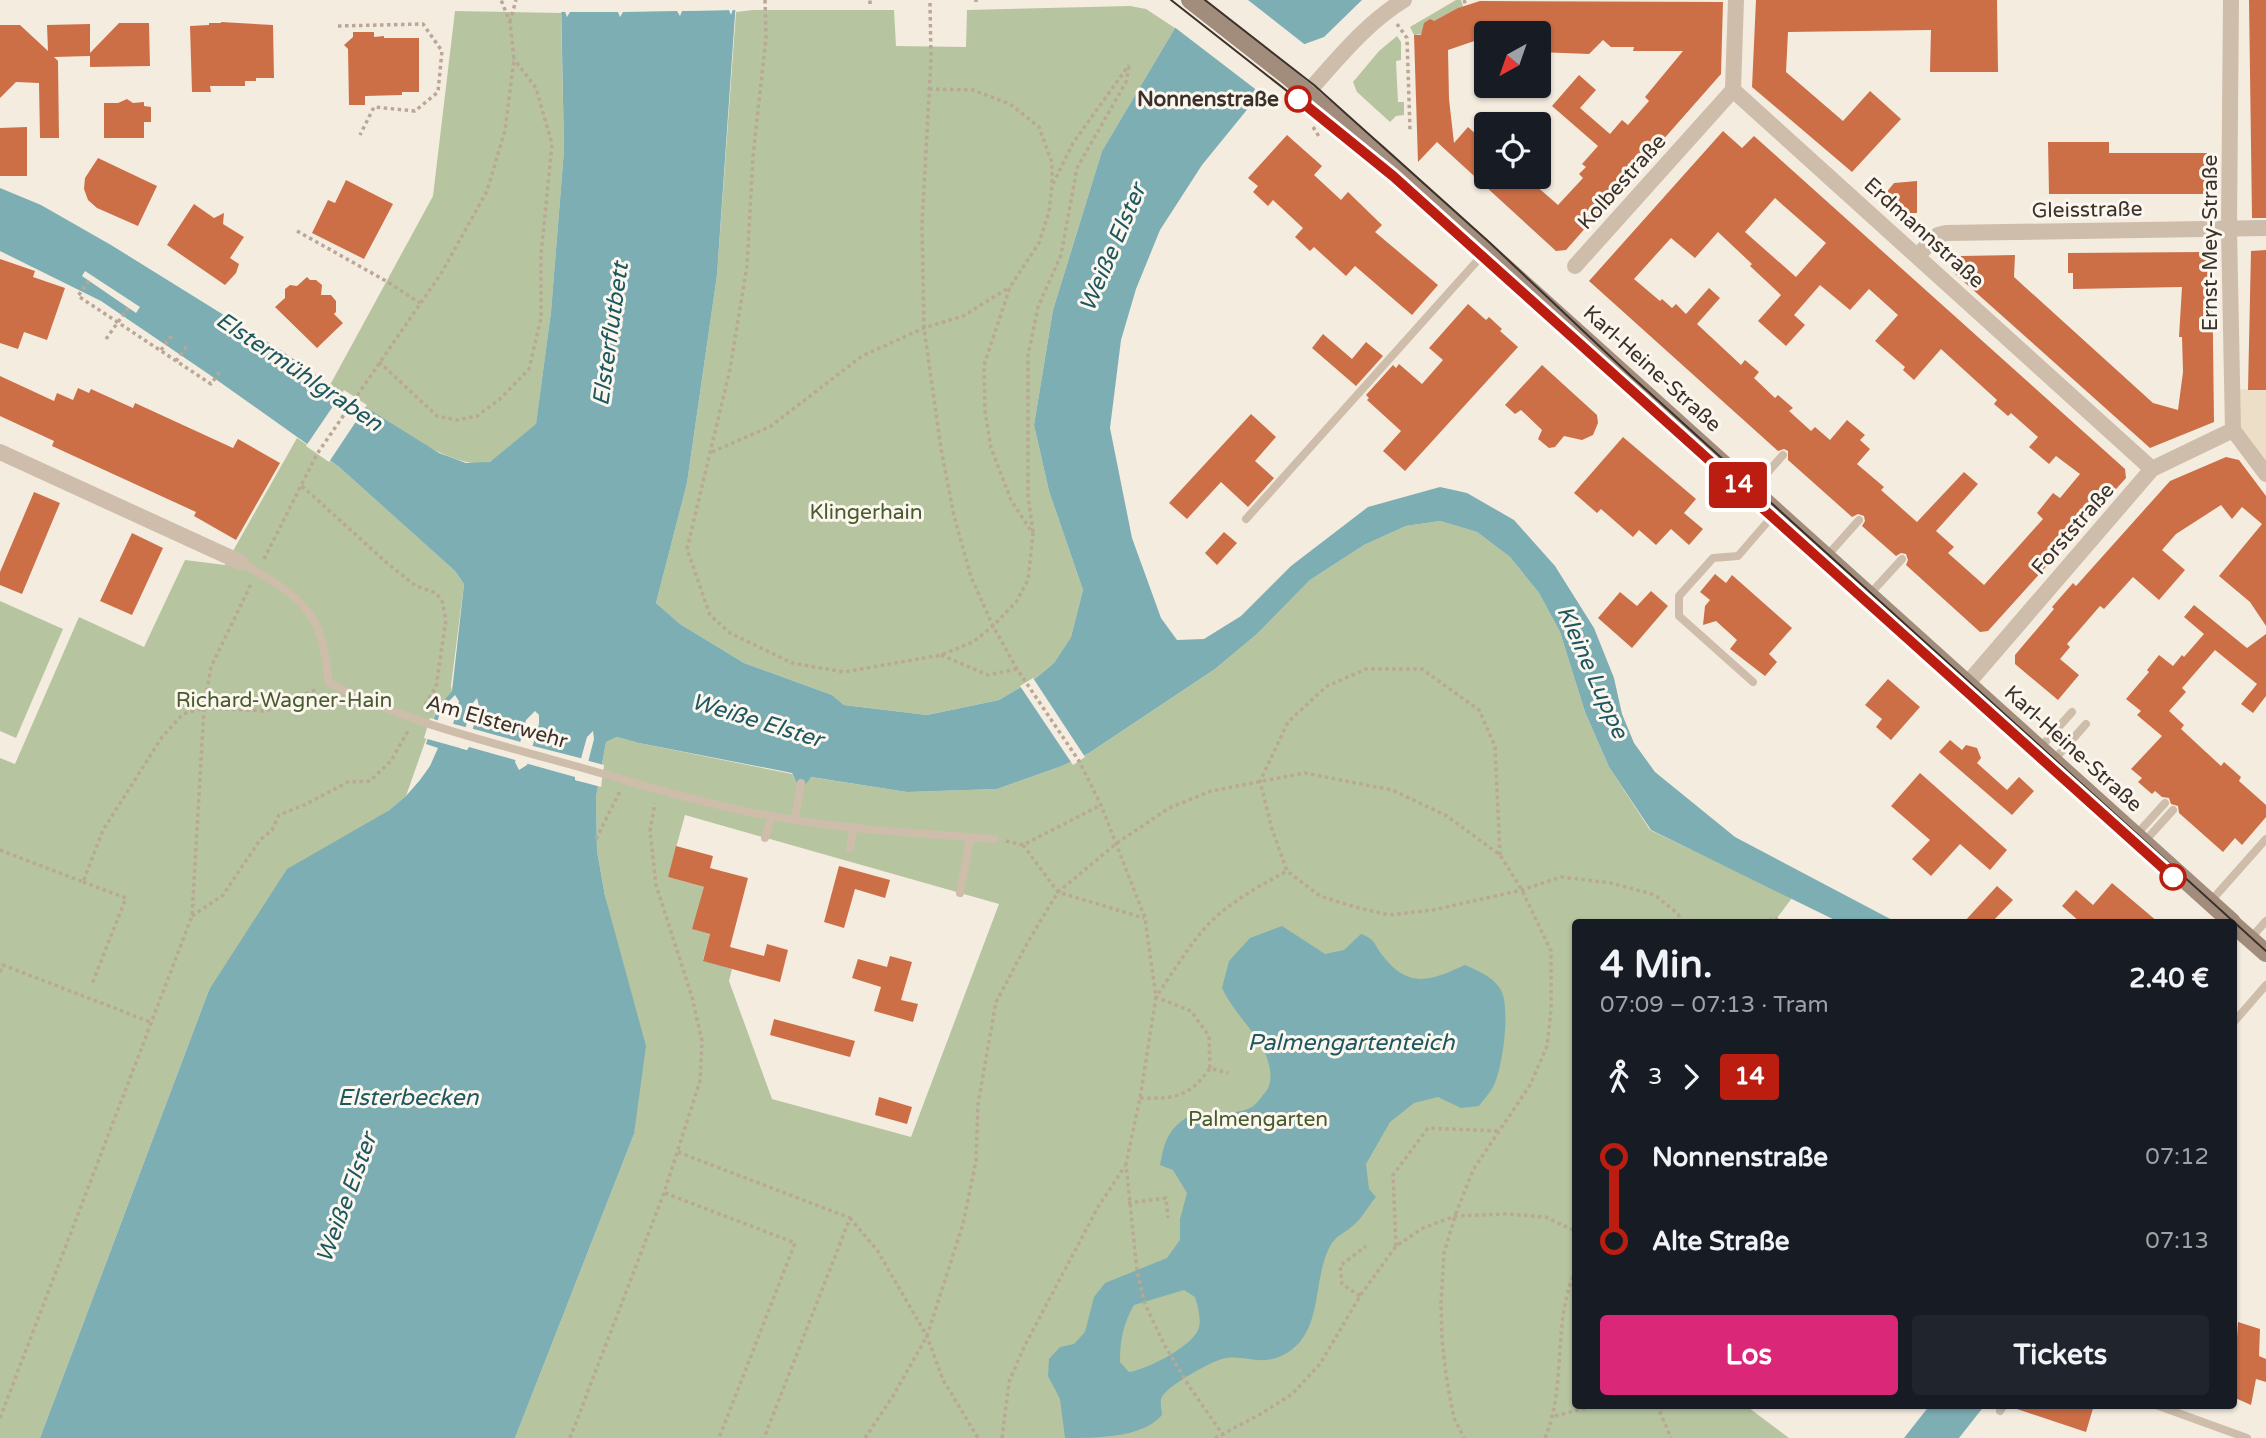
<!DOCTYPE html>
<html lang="de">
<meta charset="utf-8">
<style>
:root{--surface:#171b24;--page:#20242c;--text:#f1f3f6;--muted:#9ea1a6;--accent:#db2777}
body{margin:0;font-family:"Varela Round",sans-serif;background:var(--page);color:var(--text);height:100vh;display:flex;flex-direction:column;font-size:26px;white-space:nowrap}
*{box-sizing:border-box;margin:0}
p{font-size:23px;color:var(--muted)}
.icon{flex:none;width:38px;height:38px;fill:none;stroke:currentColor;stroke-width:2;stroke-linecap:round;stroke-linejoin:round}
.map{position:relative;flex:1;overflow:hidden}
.side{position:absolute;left:1572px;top:919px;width:665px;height:490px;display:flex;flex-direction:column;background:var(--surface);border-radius:7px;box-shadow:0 2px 5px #0004}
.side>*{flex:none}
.badge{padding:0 14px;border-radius:5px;font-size:24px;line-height:46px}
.needle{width:46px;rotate:220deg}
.buttons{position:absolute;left:1474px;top:21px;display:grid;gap:14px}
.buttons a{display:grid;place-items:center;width:77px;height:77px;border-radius:7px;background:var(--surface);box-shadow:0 2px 5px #0004;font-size:35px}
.map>.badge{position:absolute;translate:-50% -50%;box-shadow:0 0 0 4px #fff}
.legs{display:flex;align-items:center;gap:10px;height:77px;padding:0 28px;font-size:23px}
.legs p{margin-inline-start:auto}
.overview{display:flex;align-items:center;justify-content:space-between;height:119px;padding:0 28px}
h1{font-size:38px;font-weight:700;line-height:52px}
.cta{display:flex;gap:14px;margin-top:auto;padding:14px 28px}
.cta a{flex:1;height:80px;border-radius:7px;background:var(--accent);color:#fff;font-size:28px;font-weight:700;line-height:80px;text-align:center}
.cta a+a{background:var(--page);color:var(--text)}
ul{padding:0 28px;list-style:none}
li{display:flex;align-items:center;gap:24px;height:84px;font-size:26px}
li i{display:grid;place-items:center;width:10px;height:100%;margin:0 9px;background:currentColor}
li i::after{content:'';width:18px;height:18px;margin:-9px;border:5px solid;border-radius:50%;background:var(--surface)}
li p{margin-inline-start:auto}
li:first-child i{background:linear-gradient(#0000 50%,currentColor 0)}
li:last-child i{background:linear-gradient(currentColor 50%,#0000 0)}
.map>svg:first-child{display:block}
.green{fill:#b6c59f;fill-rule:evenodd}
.plaza{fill:#eddec7}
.water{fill:#7daeb3;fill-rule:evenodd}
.pier{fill:#f5ece0}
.building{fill:#cc6f47;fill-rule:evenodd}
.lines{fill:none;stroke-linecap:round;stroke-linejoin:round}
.path{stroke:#baa795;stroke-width:3.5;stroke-dasharray:3.5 3.5;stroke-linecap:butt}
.lane{stroke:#cebdab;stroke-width:8}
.street{stroke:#cebdab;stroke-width:16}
.secondary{stroke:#a28c7c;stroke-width:18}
.tram{stroke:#3b312a;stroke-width:2}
.line-1-casing{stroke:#fff;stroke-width:16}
.line-1{stroke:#bb1e10;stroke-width:10}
.stop-1-dot{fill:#fff;stroke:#bb1e10;stroke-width:3.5}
.labels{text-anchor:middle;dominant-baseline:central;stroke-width:6;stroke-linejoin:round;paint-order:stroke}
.stop-label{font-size:21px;font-weight:bold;fill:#3b312a;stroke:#fbf6ee;text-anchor:end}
.street-label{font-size:21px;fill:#3b312a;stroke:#fbf6ee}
.park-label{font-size:21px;fill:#475b2d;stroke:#fbf6ee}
.water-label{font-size:23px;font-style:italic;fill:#1d5760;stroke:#fbf6ee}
</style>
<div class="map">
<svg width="2266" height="1438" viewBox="0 0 2266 1438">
<rect width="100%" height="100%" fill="#f5ece0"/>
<!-- green -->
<path class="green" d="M1456,0H1461L1463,6L1434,21L1423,34L1414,35L1410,27Z
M1130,6L1146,9L1175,28L1102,151L1053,310L1034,425L1049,491L1083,590L1071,637L1054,663L1036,678L999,700L927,715L844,705L832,695L744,663L680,624L656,603L687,483L717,275L736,12L753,10H894L896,46L966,47L967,10Z
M455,11L561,13L564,150L551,312L536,425C526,432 499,460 489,462C452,474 362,406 330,385L433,196Z
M1397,36L1401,42V60L1396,61L1398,102H1404V115L1396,116L1390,122L1357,92L1353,82L1379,51Z
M297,438L338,466L455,571L464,584L451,686L452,691L437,708L406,796L388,811L209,990L40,1438H0V758L15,764L79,617L144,647L185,560L225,565Z
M1440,521L1477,532L1510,557L1539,593L1560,632L1585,712L1609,767L1650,830L1792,898L1774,922H1575V1405H1745L1789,1438H515L634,1134L605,896L597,851L596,797L606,742L617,737L639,743L792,774L796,782L806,784L810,777L907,792L997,789L1062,766L1089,753L1215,669L1257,634L1310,580L1364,545L1406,526ZM685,815L999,904L911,1137L772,1099L729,981L732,969L703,960L710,934L693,929L721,892L668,877Z
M0,601L63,629L16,738L0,731Z"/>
<!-- plaza -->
<path class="plaza" d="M2232,389L2266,390V474L2233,430Z"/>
<!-- water -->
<path class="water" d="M561,0L567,17L570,12H618L620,17L623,12L677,11L680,16L682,11L729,10L731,15L736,0L717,275L687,483L656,603L680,624L744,663L832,695L844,705L927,715L999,700L1036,678L1054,663L1071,637L1083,590L1049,491L1034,425L1053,310L1102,151L1175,28L1198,0H1362L1324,37L1302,45L1289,58L1202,165L1160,230L1136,289L1121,340L1110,428L1132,538L1161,618L1177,640L1204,639L1241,616L1291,566L1368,507L1440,487L1467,493L1514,520L1555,566L1594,628L1614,678L1622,714L1634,743L1655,772L1735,837L1896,922H1839L1651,830L1609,767L1585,712L1560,632L1539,593L1510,557L1477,532L1440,521L1406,526L1364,545L1310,580L1257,634L1215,669L1089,753L1062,766L997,789L907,792L811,777L806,784L796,782L792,773L639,743L617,737L606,742L596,797L597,851L605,896L646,1046L634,1134L515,1438H40L209,990L287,869L388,811L406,796L420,780L430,766L438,748L426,744L437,708L452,691L464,584L455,571L338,466L207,373L101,301L0,251V188L41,205L111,245L282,351L330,385L439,453L466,463L490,462L536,424L551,312L564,150ZM455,695L459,701L448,744L432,740L441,709ZM477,698L479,706L467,750L460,748L472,704ZM535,711L539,715V724L527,765L519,770L515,762L526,720ZM593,731L594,739L583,782L575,780L587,737Z
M1282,926L1325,954L1344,950L1361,934C1377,940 1373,944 1383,956C1409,990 1432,980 1465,965C1479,971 1498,979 1503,995C1509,1017 1503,1063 1495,1083C1491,1092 1484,1099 1479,1106L1461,1108L1438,1097L1414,1103L1390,1122L1366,1164L1369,1189L1376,1197C1369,1205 1364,1215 1356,1223C1340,1238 1334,1233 1325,1258C1314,1290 1320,1335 1285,1354C1259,1368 1245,1353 1222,1359C1210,1362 1163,1388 1161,1399C1160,1404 1162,1411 1162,1415C1143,1438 1096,1438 1065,1438L1060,1399L1048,1376L1049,1359L1060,1347L1074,1344L1085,1332L1094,1297L1105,1283L1167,1258L1180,1240V1219L1187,1193L1173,1170L1160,1165C1163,1150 1165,1137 1176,1126C1197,1103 1230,1120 1252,1107C1256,1104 1260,1099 1263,1095C1274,1084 1271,1069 1266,1055C1257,1033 1233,1012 1222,988L1229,961L1250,938ZM1184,1290L1195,1297C1198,1307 1202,1321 1198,1330C1191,1347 1146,1370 1129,1372L1120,1362C1120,1341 1123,1324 1134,1305Z
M1930,1405H1985L1959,1438H1904Z"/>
<!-- pier -->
<path class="pier" d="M558,0H739V10L558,12Z
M1194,0H1248L1308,47L1291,60L1263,95L1173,26Z
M85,271L140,307L136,313L82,276Z
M344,390L367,405L329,462L306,446Z
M1033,678L1085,757L1073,765L1020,686Z
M430,718L440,721L436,738L445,740L450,723L469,728L465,746L470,728L524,743L519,761L469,747L467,750L424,738Z
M529,745L584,759L580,778L585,760L604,765L601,787L575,780V777L525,763Z"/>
<!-- building -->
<path class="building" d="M1756,0H1997L1998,72H1930L1931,30L1788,32L1786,72L1843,121L1870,91L1901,119L1852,172L1752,87Z
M2249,0H2266V218H2252Z
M1480,1L1723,2L1721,74L1566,250L1556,251L1437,142L1418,162L1414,35H1421L1424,23L1430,19L1434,21L1458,8ZM1486,33H1538V52L1589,54L1603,40L1611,47H1634L1633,51H1683L1645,97L1649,101L1628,125L1622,120L1610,134L1580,108L1596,90L1579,75L1552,106L1598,146L1582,164L1586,167L1579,174L1583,178L1558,205L1526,177H1486V143L1468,127L1454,143L1449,99L1448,50L1486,37Z
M221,22L273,25L274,78H256V81H245V86H210L211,92H192L190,26L209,25V23H221Z
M119,23H149L150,66L90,67V56L54,57L58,61L59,138H40L39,83L16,82L0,98V25H20L48,51L47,25L90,24V53Z
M353,32H374V37L384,36V38H419V92H402V95L365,96V105H349L348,49L344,45L353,37Z
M127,99L133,103L144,102V106L151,107V122H144V138H104V103H118Z
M27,127V176H0V128Z
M1723,131L1742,148L1754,136L2125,469L2126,478L1988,631L1980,632L1906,565L1908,560L1906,554L1901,553L1896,556L1862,526L1865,521L1864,516L1858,514L1852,517L1788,460V451L1784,449L1778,451L1589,281ZM1775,198L1826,243L1796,277L1745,232ZM1718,232L1752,264L1750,266L1781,295L1758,321L1786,346L1805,325L1794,315L1820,285L1850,310L1869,289L1898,315L1875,341L1905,367L1903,370L1914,380L1941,349L1997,400L1994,404L2008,416L2011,413L2038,437L2029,447L2049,464L2056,456L2080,474L2060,498L2053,493L2037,513L2043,519L1984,585L1948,553L1954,547L1936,531L1978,484L1964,472L1917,522L1881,490L1884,487L1857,464L1870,449L1860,440L1865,435L1847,420L1830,440L1815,427L1811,431L1789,411L1793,408L1778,395L1775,398L1754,378L1759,372L1745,360L1741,365L1697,324L1720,298L1709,288L1686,314L1676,304L1672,308L1662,299L1660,301L1634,279L1671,238L1695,258Z
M1287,135L1322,166L1314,175L1341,200L1348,192L1382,225L1375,232L1438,285L1412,315L1355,266L1346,276L1314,247L1310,251L1295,237L1303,228L1273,200L1268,206L1253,192L1258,186L1248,178Z
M2048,142H2109V153H2207V194H2049Z
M98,158L157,186L138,226L97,208L88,200L84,189L85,178Z
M346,180L393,204L364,259L312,233L328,200L335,203Z
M1917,181V213H1897L1881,199L1894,183Z
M194,204L214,218L224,213L223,224L244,237L230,258L239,264L236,273L225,285L167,245Z
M2266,250V390H2248L2251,251Z
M2203,252L2212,259L2214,422L2150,448L1953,272L1961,256L2015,255L2014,277L2153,403L2178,410L2183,372L2182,337H2179L2182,287L2073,289V273H2068V253Z
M0,259L35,271L33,277L65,288L47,340L24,332L18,349L0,343Z
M307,277L310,280H316L322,285L321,295H331L336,301V312L334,314L343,323L317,348L275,307L285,298V289L290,285L297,286Z
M1468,304L1486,320L1489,317L1502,329L1500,331L1518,347L1405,471L1383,451L1401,431L1367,400L1369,398L1366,395L1393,365L1396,368L1399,364L1422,384L1443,360L1429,348Z
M1323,334L1352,359L1366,342L1383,356L1356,386L1312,348Z
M1542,365L1597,415L1598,423L1593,435L1582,440L1564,436L1555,447L1549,448L1538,439L1542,430L1521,410L1515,414L1505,405Z
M0,376L54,401L57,393L73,400L78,388L89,393L91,389L133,408L135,403L233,448L238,439L280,463L236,540L194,516L196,512L52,446L54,441L0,416Z
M1251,414L1276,437L1255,461L1274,478L1248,507L1221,482L1187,519L1169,503Z
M1623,437L1696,499L1684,513L1703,529L1689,545L1671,529L1656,545L1639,530L1633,537L1601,509L1597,513L1574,493Z
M2226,457L2239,460L2266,496V626L2250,602L2219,576L2262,524L2242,507L2232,519L2221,505L2176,534L2162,550L2185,570L2159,600L2133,577L2104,609L2100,606L2067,644L2070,647L2060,659L2079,675L2058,700L2015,664V655L2054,609L2052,607L2073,583L2076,586L2170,481Z
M34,492L60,503L22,594L0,585V572Z
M1224,532L1237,543L1217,565L1205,553Z
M132,533L163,548L132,615L100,601Z
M1715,574L1726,583L1732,575L1792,628L1769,654L1777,662L1765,676L1730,649L1737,640L1716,621L1703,625L1705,606L1710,600L1700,592Z
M1651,591L1668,606L1632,648L1598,618L1620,592L1637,606Z
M2194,605L2247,648L2266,634V696L2253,713L2241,704L2257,684L2215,650L2182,688L2186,692L2169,711L2184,725L2181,729L2221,766L2224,762L2241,777L2239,781L2266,805V817L2242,845L2235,838L2223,852L2179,813L2178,806L2171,804L2169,798L2162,797L2155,791L2152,794L2138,782L2142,778L2131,769L2162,736L2137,715L2141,711L2126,699L2149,672L2147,670L2159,655L2173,666L2182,655L2184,657L2204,634L2184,617Z
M1888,679L1920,707L1891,740L1876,727L1882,719L1865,705Z
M1950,740L1962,750L1966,745L1977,748L1981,758L1977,763L2007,790L2019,777L2034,791L2012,815L1939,752Z
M1920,773L2007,850L1990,870L1960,844L1931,876L1912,859L1930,840L1891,806Z
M676,846L713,856L710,868L748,878L730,947L764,956L767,944L788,950L780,982L703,961L710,934L692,929L704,887L668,877Z
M839,866L890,880L885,898L855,889L844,928L824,922Z
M2112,883L2158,922H2077L2079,921L2062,906L2076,890L2093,905Z
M1997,886L2013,900L1992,922H1964Z
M890,956L912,962L901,1000L918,1004L913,1022L874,1011L881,987L852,978L858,959L887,967Z
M774,1019L855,1041L850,1057L770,1035Z
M879,1097L912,1107L907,1124L875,1115Z
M2238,1322L2260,1329L2259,1356L2266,1359V1382L2256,1379L2251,1405L2233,1397Z
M2014,1405H2094L2086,1432L2014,1408Z"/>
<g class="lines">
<!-- path -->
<path class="path" d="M765,0L766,38L753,156L747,266L730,369L687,549L710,615L730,633L792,663L844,672L941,655L973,642L993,626L1016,602L1028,580L1033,534L1011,500L991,448L985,411L984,365L1010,287L1039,243L1049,212L1052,186L1073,143L1129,65
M976,0V2
M1464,0L1466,5
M930,3L931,59L922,225L924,328L941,449L954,516L971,577L993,626L1017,669L1079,761L1101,805L1145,918L1156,997L1140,1098L1126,1164L1137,1271L1145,1304L1165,1346L1189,1386L1225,1438
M870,4V0
M510,22L516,0
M1397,24L1407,38L1410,131
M338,26L423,24L442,51L438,92L415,111L374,107L360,135
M929,89L973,90L1010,104L1039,127L1052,163V184
M1313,127L1320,138
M297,231L386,281L420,303
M89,281L78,296L211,384L221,370
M106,339L128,308
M161,350L172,335
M176,361L187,346
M379,362L437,416L457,420L477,416L500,399L529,369L541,318V255L552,144L536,88L514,59
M712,452L771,426L862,356L924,328L963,316L1010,287
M302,486L387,563L416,586L436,593L442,601L446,620L436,687L423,708
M1033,532L1028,496V355L1038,307L1061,255L1077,168L1126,82L1129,67
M264,559L317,454L442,272L487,191L505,130L514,59L510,22L501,0
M941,655L988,675L1017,669
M596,839L620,791
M1006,841L1023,845L1101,805
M1023,845L1058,892L1144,918
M0,850L83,882L103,830L162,737L183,714L204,708L266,711L317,689
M1500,855L1495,746L1479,710L1422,669H1366L1327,686L1288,722L1260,781L1272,829L1287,871L1320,896L1355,907L1389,915L1433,910L1522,890L1561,877L1611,883L1655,895L1678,914L1682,922
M83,882L126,898L92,984
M192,916L223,895L260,840L272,830L279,815L304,805L348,782L370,781L391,761L409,729
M1762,922L1776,919L1781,922
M0,972L3,965L153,1023
M1210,1068L1209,1036L1191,1011L1156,997C1174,971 1194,936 1218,915C1239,897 1263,884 1287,871
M1140,1098C1174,1099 1190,1097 1210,1068L1228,1073
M678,1152L850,1218L764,1438
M665,1193L795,1243L719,1438
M1128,1203L1166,1198L1168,1218
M850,1218L877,1250L927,1336L943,1380L978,1438
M1396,1246L1393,1175L1428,1128L1499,1131
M1360,1296L1342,1284L1340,1266L1366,1246
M1657,1405L1671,1438
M1555,1416L1598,1405
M0,1418L192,916L204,708L211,667L252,582
M570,1438L664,1193L700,1081L702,1041L692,997L656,885L650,831L655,803
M865,1438L893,1396L927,1336L963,1224L976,1161L978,1104L996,1002L1029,940L1058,892L1117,843L1169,808L1211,791L1305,773L1392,790L1447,816L1500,855L1522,890L1551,951V1010L1547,1046L1530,1085L1473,1170L1455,1216L1444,1253L1441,1303L1442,1340L1447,1382L1454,1418L1464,1438
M1002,1438L1009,1382L1024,1347L1098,1207L1125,1166
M1215,1438L1259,1415L1292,1394L1320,1364L1360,1296L1396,1246L1423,1228L1455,1216L1506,1214L1546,1217L1575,1231
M1545,1438C1567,1385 1552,1324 1575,1271"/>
<!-- lane -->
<path class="lane" d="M1753,489L1783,455
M1246,519L1486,251
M1826,557L1859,520
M240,562C265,577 298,593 313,619C324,637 326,662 329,683C402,720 471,737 550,759C624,779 696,803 771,816C845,830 920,833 994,839
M1869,595L1902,559
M1753,682L1679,616V596L1713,558L1738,556L1776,512
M2039,749L2072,712
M2053,761L2086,724
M795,819L801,783
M2136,835L2165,803
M765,838L772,816
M2144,842L2173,810
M850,848L854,827
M960,893L970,837
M2210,902L2266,839
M2250,939L2266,921
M2233,1023L2266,985
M2156,1405L2247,1438
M2000,1411L2004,1405"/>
<!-- street -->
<path class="street" d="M2231,0L2229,229L2233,430L2266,474
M1733,90L2152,469
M1733,90L1736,0
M1307,93C1337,60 1366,23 1404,0
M1917,256L1938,235L1946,233L2266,228
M1575,266L1733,90
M0,452L240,562
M1967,684L2152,469L2233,430"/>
<!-- secondary -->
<path class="secondary" d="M1190,0L1286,75L1377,152L2232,922
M2233,924L2266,953"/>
<!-- tram -->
<path class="tram" d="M1171,0L1370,156L1591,353
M1205,0L1314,85L1343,111L1489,242L1631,376L2266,951"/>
</g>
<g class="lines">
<defs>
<path id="line-1" d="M1298,99L1393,176L2173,877"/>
</defs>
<!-- line-1 casing -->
<use href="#line-1" class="line-1-casing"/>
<!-- line-1 -->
<use href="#line-1" class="line-1"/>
</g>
<!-- markers -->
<g class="stop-1-dot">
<circle cx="1298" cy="99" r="12"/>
<circle cx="2173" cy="877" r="12"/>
</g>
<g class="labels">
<!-- stop labels -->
<g class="stop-label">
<text x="1279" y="99">Nonnenstraße</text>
</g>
<!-- street labels -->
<g class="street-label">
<text transform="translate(1622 182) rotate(-48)">Kolbestraße</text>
<text transform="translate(2087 210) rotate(-1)">Gleisstraße</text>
<text transform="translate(1924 233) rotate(42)">Erdmannstraße</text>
<text transform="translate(2210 243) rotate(-90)">Ernst-Mey-Straße</text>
<text transform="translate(1652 369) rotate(42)">Karl-Heine-Straße</text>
<text transform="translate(2073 529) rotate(-49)">Forststraße</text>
<text transform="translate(497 722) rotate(16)">Am Elsterwehr</text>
<text transform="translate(2073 749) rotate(42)">Karl-Heine-Straße</text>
</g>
<!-- park labels -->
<g class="park-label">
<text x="866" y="512">Klingerhain</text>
<text x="284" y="700">Richard-Wagner-Hain</text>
<text x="1258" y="1119">Palmengarten</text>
</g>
<!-- water labels -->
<g class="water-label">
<text transform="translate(1113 248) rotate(-67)">Weiße Elster</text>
<text transform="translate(611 334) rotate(-82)">Elsterflutbett</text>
<text transform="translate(299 372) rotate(34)">Elstermühlgraben</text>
<text transform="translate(1592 672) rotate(66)">Kleine Luppe</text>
<text transform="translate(757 721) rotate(17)">Weiße Elster</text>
<text x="1351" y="1043">Palmengartenteich</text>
<text x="408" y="1098">Elsterbecken</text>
<text transform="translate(347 1198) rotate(-70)">Weiße Elster</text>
</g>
</g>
</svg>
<div class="buttons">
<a><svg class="needle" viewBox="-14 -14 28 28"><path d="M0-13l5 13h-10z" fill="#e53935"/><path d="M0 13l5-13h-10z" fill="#9ea1a6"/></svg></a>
<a><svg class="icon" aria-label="locate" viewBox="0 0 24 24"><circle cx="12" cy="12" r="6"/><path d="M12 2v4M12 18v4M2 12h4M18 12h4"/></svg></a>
</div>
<b class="badge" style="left:1738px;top:485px;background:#bb1e10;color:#fff">14</b>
<section class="side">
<div class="overview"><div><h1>4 Min.</h1><p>07:09 – 07:13 · Tram</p></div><b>2.40 €</b></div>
<div class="legs"><svg class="icon" aria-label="walk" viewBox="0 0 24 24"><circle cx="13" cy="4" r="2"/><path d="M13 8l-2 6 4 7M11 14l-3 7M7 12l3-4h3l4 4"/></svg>3<svg class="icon" aria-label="forward" viewBox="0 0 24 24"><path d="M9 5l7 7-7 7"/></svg><b class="badge" style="background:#bb1e10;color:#fff">14</b></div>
<ul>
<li><i style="color:#bb1e10"></i><b>Nonnenstraße</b><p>07:12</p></li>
<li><i style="color:#bb1e10"></i><b>Alte Straße</b><p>07:13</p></li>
</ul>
<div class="cta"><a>Los</a><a>Tickets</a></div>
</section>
</div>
